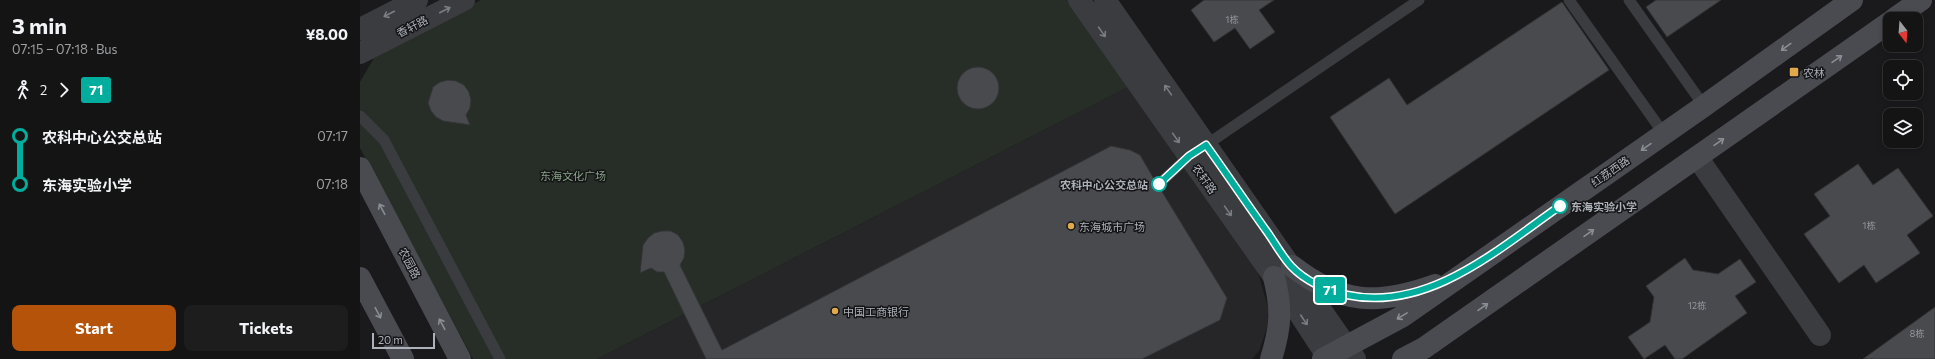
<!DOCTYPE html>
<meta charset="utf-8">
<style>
:root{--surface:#141415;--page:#1d1d1e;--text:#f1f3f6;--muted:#9d9ea0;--line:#333334;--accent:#b45309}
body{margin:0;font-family:Commissioner,"Noto Sans SC",sans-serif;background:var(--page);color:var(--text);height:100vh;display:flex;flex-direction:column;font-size:15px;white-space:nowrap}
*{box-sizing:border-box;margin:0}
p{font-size:13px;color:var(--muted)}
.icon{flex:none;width:22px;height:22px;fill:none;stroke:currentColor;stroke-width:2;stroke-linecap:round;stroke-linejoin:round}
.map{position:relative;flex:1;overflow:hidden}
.panel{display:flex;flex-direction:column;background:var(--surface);width:360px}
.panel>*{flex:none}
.badge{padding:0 8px;border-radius:3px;font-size:14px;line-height:26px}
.needle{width:26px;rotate:163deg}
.controls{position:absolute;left:1523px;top:12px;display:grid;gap:8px}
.controls a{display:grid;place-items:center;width:40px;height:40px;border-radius:8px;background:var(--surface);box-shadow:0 2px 6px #0003,0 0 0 1px var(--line);font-size:20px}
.scale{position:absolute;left:12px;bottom:10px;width:63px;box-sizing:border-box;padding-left:4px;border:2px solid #adb2ba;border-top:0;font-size:11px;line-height:14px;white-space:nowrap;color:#adb2ba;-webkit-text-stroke:3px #151517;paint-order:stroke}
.map>.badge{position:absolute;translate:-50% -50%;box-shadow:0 0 0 2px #fff}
.legs{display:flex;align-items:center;gap:6px;height:44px;padding:0 12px;font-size:13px}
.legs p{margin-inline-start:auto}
.head{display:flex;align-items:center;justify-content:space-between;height:68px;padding:0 12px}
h1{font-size:22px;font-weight:700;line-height:30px}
.action{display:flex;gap:8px;margin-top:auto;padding:8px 12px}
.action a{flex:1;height:46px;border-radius:8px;background:var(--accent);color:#fff;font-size:16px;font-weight:700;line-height:46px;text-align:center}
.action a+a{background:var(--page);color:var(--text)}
ul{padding:0 12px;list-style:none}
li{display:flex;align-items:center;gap:14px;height:48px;font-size:15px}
li i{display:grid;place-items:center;width:6px;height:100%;margin:0 5px;background:currentColor}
li i::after{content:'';width:10px;height:10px;margin:-5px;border:3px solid;border-radius:50%;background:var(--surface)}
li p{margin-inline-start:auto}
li:first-child i{background:linear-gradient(#0000 50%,currentColor 0)}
li:last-child i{background:linear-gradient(currentColor 50%,#0000 0)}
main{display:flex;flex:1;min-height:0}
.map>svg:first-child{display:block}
.built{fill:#262628}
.green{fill:#262e27}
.building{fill:#494a4e;stroke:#343437}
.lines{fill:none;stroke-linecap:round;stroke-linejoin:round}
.service{stroke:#3b3c40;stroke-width:11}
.minor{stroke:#3b3c40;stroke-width:22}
.tertiary{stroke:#3b3c40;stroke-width:22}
.secondary{stroke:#494b50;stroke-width:22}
.oneway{stroke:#7a7d83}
.oneway2{stroke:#8a8e95}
.line-1-casing{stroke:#fff;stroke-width:9}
.line-1{stroke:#01ad9c;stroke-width:6}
.poi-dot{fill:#e1a94c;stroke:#151517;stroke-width:1.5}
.stop-1-dot{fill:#fff;stroke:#01ad9c;stroke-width:2}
.labels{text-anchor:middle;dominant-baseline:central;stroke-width:3;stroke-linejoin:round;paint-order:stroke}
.number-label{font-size:9px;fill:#94989f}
.street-label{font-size:11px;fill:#adb2ba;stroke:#151517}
.poi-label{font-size:11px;fill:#adb2ba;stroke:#151517;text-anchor:start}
.park-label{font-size:11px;fill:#86a387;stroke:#151517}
.stop-label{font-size:11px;font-weight:bold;fill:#adb2ba;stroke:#151517;text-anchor:end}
</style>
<main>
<section class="panel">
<div class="head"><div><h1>3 min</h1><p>07:15 – 07:18 · Bus</p></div><b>¥8.00</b></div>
<div class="legs"><svg class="icon" aria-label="walk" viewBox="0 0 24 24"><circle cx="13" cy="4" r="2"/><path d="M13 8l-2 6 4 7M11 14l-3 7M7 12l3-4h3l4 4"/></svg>2<svg class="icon" aria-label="forward" viewBox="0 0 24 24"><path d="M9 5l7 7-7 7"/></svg><b class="badge" style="background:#01ad9c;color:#fff">71</b></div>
<ul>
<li><i style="color:#01ad9c"></i><b>农科中心公交总站</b><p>07:17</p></li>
<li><i style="color:#01ad9c"></i><b>东海实验小学</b><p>07:18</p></li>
</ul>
<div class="action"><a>Start</a><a>Tickets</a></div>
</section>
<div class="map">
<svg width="1575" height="359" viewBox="0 0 1575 359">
<rect width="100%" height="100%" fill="#1a1a1c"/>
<!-- built -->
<path class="built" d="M770,86L897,269L909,311L907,328L899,351L892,359H237Z"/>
<!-- green -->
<path class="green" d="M121,0H710L770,86L237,359H113L0,148V82L18,51Z"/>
<!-- building -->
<path class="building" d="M844,0H914L899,10L915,32L890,49L875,28L854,42L831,10Z
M1296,0H1361L1307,37L1286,7Z
M1202,2L1249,70L1035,214L970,117L1029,78L1047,105Z
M597 88a21 21 0 1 1 42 0a21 21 0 1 1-42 0Z
M88,80L96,81L104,85L109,92L111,100L110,108L106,115L110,125L83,121L76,117L71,111L68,103L73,87L80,82Z
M751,146L770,150L780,155L794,179L792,182L794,188L801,190L867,298L860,320L782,359H346L304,272H297L291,268L280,273L283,245L288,238L294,233L302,231H311L318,235L323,242L325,250L324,258L320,265L362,350Z
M1498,164L1513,185L1538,168L1573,216L1547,235L1560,253L1516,283L1504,265L1479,283L1444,234L1470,216L1454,194Z
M1325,258L1333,270L1358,274L1380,259L1396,282L1375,296L1387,313L1322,359H1315L1305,345L1284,359L1268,337L1290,322L1294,297L1286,286Z
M1575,307V359H1503Z"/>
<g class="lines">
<!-- service -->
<path class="service" d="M1209,0L1304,134
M1269,0L1344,106
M0,116L24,140L140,359
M846,145L1059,0
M799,184L829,156"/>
<!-- minor -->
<path class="minor" d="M1337,157L1460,335"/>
<!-- tertiary -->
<path class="tertiary" d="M719,0L934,305L969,359
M745,0L995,359
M0,29L57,0
M0,53L104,0"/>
<!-- secondary -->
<path class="secondary" d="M1534,19L1561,0
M0,168L100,359
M932,266C981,304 1017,306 1075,285
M0,278L43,359
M911,359C921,327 922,309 914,277
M963,359L1043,316L1344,106L1492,0
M1043,359L1064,348L1530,22"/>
</g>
<!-- one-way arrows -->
<defs><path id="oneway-shaft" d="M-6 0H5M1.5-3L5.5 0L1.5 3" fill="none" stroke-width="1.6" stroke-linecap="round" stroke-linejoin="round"/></defs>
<g class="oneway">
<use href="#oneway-shaft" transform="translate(85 10) rotate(-27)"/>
<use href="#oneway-shaft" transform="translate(29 14) rotate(153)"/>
<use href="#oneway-shaft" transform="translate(742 32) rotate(55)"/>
<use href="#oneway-shaft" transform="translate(808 90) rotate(-125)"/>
<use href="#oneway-shaft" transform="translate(816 138) rotate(55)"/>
<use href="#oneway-shaft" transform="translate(868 211) rotate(55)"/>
<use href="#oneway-shaft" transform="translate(944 320) rotate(56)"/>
</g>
<g class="oneway2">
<use href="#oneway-shaft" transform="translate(1426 47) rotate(144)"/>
<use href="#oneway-shaft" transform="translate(1477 59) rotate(-35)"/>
<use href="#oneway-shaft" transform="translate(1359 142) rotate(-35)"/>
<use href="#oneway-shaft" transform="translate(1286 147) rotate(145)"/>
<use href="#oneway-shaft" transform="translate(22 209) rotate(-118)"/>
<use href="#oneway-shaft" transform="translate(1229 233) rotate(-35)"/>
<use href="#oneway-shaft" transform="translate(1123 307) rotate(-35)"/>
<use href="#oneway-shaft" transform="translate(18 313) rotate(62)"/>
<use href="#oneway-shaft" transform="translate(1042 316) rotate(149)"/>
<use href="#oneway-shaft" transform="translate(82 324) rotate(-118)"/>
</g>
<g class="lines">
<defs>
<path id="line-1" d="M799,184L829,156L846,145C866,173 885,201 905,229C914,241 921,255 931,266C945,281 967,291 987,295C1068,312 1137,250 1200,206"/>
</defs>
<!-- line-1 casing -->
<use href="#line-1" class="line-1-casing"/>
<!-- line-1 -->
<use href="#line-1" class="line-1"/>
</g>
<!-- markers -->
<g class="poi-dot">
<rect x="1429" y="67" width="10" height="10" rx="2"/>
<circle cx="711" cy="226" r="4"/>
<circle cx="475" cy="311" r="4"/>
</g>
<g class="stop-1-dot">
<circle cx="799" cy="184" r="7"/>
<circle cx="1200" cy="206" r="7"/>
</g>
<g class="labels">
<!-- number labels -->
<g class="number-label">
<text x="872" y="19">1栋</text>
<text x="1509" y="225">1栋</text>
<text x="1337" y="305">12栋</text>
<text x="1557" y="333">8栋</text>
</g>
<!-- street labels -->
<g class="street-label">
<text transform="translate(52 26) rotate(-27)">香轩路</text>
<text transform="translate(1250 171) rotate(-35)">红荔西路</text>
<text transform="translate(845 179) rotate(55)">农轩路</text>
<text transform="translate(50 263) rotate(62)">农园路</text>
</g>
<!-- poi labels -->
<g class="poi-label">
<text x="1443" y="72">农林</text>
<text x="719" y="226">东海城市广场</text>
<text x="483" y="311">中国工商银行</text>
</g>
<!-- park labels -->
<g class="park-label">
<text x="213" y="175">东海文化广场</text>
</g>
<!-- stop labels -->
<g class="stop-label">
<text x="788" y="184">农科中心公交总站</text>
<text x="1211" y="206" text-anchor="start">东海实验小学</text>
</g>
</g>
</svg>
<div class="controls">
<a><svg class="needle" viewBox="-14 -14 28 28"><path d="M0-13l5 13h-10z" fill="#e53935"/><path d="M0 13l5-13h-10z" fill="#9d9ea0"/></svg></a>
<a><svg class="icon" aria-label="locate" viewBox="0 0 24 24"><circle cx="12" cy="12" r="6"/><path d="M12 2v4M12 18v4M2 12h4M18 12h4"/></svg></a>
<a><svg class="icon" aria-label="layers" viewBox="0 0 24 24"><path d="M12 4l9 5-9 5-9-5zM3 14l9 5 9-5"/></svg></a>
</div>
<div class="scale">20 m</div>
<b class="badge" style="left:970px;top:290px;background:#01ad9c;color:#fff">71</b>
</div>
</main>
